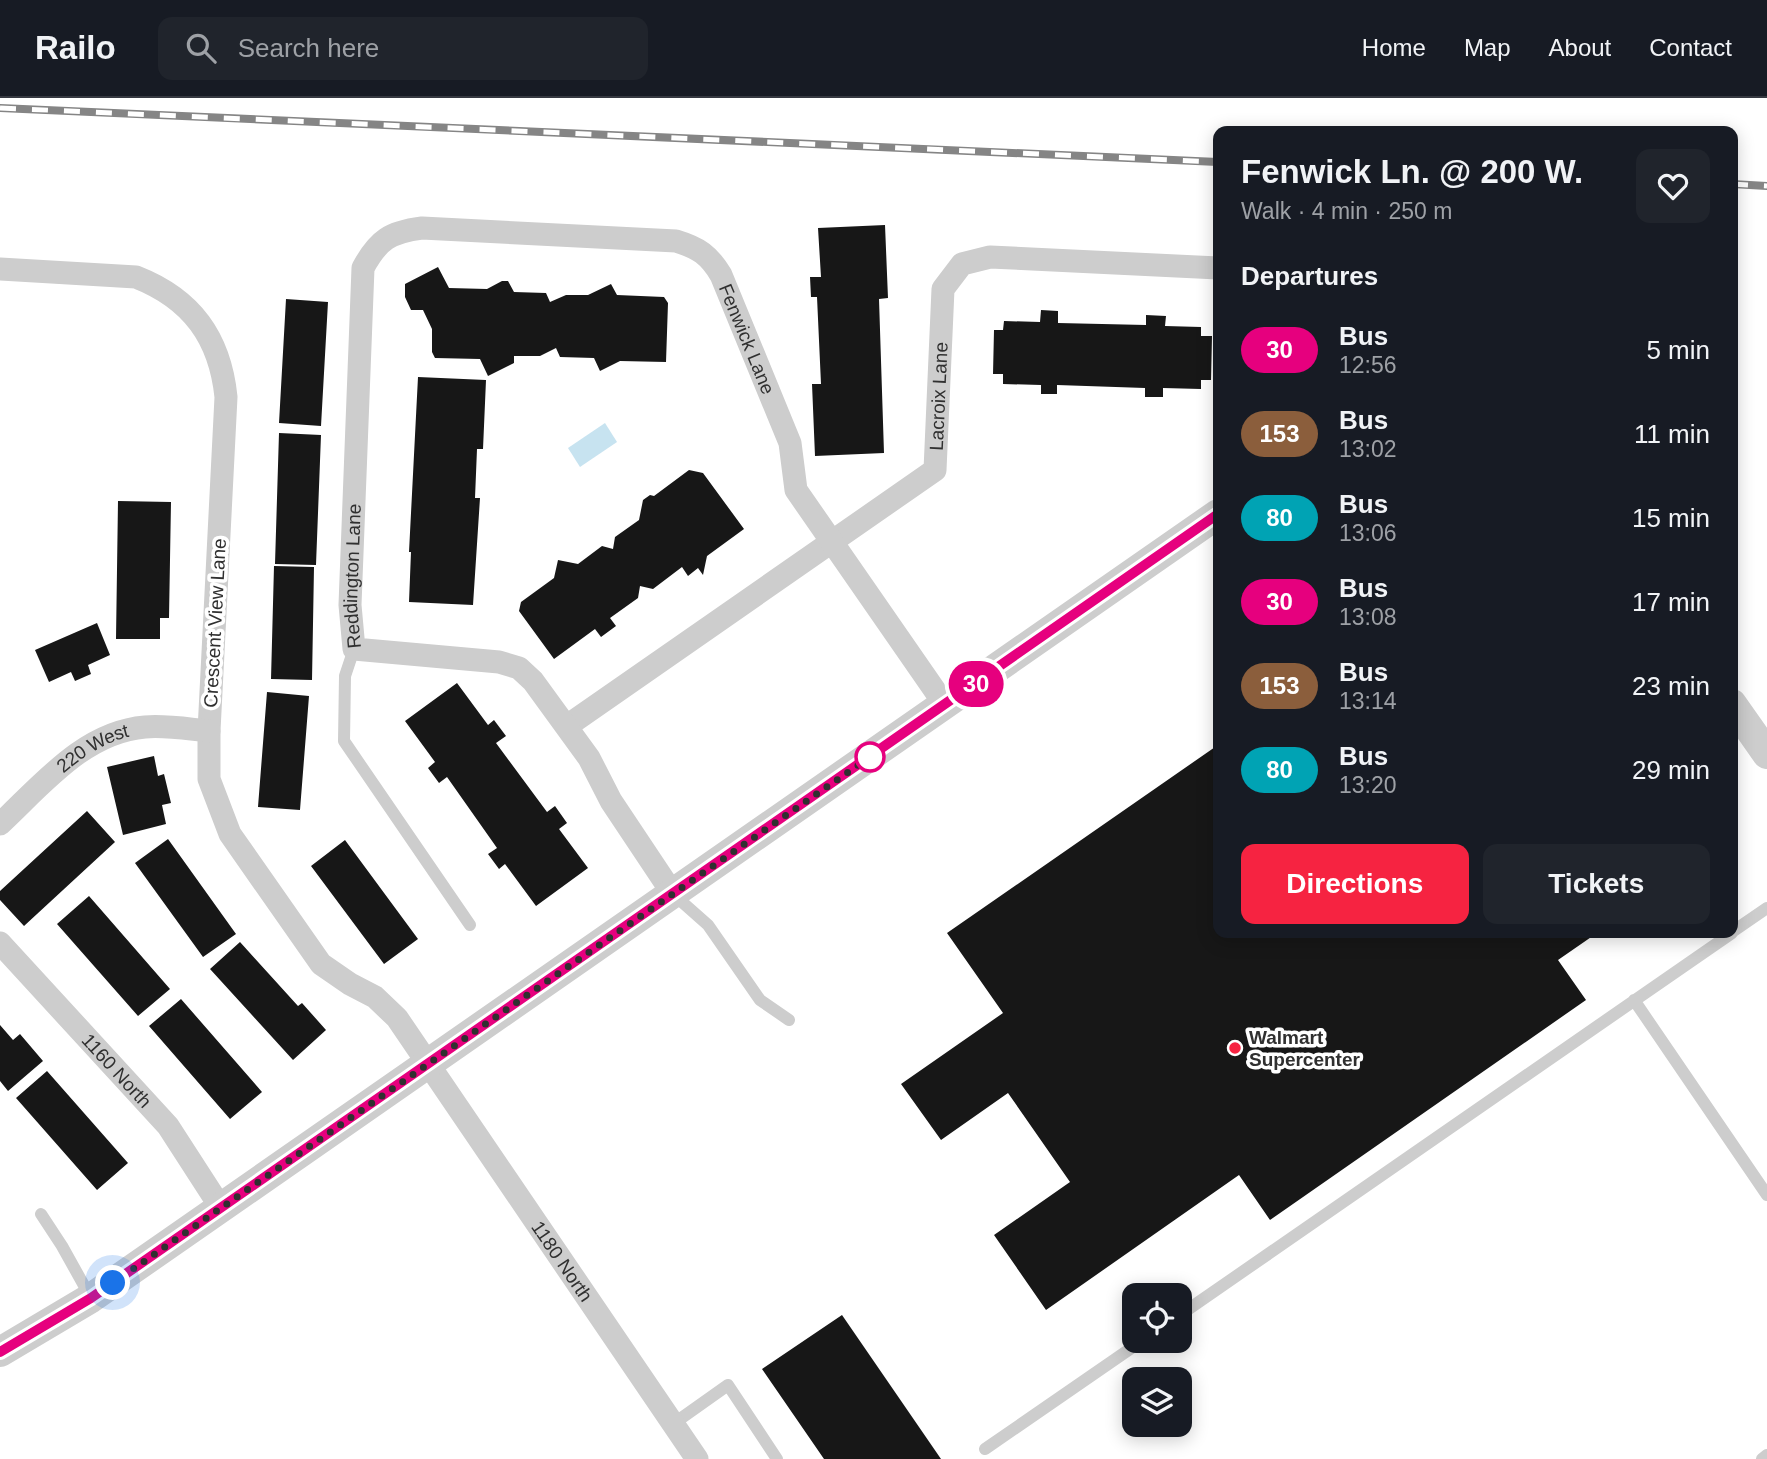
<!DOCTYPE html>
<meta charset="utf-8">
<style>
:root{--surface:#171b24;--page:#20242c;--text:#f1f3f6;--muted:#9ea1a6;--line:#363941;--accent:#f62341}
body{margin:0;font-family:Arial,sans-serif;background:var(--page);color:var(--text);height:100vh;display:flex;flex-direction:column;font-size:26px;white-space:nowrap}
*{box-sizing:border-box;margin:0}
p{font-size:23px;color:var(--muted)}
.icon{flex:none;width:38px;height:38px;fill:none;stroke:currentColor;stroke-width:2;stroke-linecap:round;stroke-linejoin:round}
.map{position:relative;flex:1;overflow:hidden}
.sheet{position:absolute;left:1213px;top:28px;width:525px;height:812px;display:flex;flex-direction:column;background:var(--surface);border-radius:14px;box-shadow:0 4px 18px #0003}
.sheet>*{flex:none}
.badge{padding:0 14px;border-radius:23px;font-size:24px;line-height:46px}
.buttons{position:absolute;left:1122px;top:1185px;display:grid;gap:14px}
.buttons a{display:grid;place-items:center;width:70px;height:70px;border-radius:14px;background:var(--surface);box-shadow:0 4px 18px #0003;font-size:35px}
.you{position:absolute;width:35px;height:35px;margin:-18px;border:5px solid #fff;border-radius:50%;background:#1a73e8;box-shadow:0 0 0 10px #1a73e833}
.map>.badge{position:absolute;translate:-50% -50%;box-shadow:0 0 0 4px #fff}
h2{padding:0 28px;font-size:26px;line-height:63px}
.round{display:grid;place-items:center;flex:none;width:74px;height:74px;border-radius:14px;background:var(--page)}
.summary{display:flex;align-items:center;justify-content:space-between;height:119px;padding:0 28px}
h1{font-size:33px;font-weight:800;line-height:52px}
.action{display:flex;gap:14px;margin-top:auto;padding:14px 28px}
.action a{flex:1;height:80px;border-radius:14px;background:var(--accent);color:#fff;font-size:28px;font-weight:800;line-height:80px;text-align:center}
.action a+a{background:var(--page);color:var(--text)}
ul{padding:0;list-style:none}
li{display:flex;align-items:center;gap:21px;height:84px;padding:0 28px}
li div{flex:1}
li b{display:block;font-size:26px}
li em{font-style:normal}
li .badge{min-width:77px;font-weight:700;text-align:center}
header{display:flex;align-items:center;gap:42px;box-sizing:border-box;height:98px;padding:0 35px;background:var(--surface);border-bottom:2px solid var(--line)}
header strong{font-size:33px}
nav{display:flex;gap:38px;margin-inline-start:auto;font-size:24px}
.search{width:490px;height:63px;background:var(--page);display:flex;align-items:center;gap:18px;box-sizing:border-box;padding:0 24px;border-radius:14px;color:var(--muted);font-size:26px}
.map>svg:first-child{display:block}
.water{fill:#c7e3f0}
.building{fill:#171717}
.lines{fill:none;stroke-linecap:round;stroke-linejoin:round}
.service{stroke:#cdcdcd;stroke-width:12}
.minor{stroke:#cdcdcd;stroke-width:23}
.tertiary{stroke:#cdcdcd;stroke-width:30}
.rail-casing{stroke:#858585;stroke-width:8}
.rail{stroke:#fff;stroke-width:5;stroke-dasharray:16;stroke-linecap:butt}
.line-casing{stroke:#fff;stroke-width:16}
.line{stroke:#e6007e;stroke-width:10}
.walk{stroke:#303030;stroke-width:7;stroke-dasharray:0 12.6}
.stop-dot{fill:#fff;stroke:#e6007e;stroke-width:3.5}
.poi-dot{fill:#f62341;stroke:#fff;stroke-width:2.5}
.labels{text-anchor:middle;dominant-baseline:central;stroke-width:7;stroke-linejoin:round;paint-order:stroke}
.street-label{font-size:19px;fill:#303030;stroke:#fff}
.poi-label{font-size:19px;font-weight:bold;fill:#303030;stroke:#fff;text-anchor:start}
</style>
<header>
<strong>Railo</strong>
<div class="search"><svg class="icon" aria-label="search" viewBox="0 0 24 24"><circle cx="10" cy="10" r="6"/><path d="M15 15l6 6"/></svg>Search here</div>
<nav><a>Home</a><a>Map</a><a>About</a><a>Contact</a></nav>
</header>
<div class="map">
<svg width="1767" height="1361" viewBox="0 0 1767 1361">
<rect width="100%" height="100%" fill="#fff"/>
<!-- water -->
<path class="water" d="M605,325L617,344L580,369L568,350Z"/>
<!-- building -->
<path class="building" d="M885,127L888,200L879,201L884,355L815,358L812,286H821L817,199H811L810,179H821L818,130Z
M438,169L449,190L487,191L502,183H508L514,194L546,195L550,204L566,197H588L611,186L617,197L664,199L668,205L666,264L620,263L600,273L594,260L560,259L556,250L540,258H514V265L488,278L480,261L435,260L432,254V231L423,212H411L405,199V186Z
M286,201L328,204L321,328L279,325Z
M1041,212L1058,213V225L1146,227V217L1166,218L1165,228L1201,229V238H1212L1211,282H1201V291L1163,290V299H1145V290L1057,287V296H1041V287L1003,286V276H993L994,232H1003L1004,223L1040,224Z
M418,279L486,282L483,351H477L475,400H480L473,507L409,504L411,454H409Z
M279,335L321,337L316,467L275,466Z
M689,372L703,375L744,431L707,458L703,477L698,470L688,478L682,469L653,491L640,488L638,500L610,520L616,528L601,539L595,531L554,561L519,513L521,504L554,480L558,462L578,466L602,448L613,451L615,439L639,422L643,402L650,397L654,398Z
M118,403L171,404L169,520H160V541H116Z
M274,468L314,469L312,582L271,581Z
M97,525L110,557L88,567L91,576L75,583L71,574L49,584L35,552Z
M457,585L488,627L494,622L506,638L496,645L547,714L555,708L567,725L559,731L588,770L536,808L505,766L499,771L488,756L497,750L447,679L439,685L428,670L435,664L405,623Z
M267,594L309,598L300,712L258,709Z
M1218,647V835H1597L1558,862L1586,902L1270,1122L1239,1077L1046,1212L994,1137L1070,1084L1008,995L941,1042L901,986L1003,915L947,835Z
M154,658L158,678L164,676L171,705L162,707L166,726L123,737L107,669Z
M87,713L115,744L24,828L0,802V793Z
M168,741L236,836L203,859L135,765Z
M345,742L418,841L384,866L311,768Z
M89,798L170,891L138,918L57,826Z
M240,844L298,908L302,905L326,932L293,962L210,871Z
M181,901L262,994L230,1021L149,928Z
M0,927L13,942L20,936L43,963L8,993L0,983Z
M47,973L128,1065L97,1092L16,1000Z
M842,1217L941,1361H824L762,1271Z"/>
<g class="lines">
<!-- service -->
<path class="service" d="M354,551L345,578L344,643L470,827
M673,796L708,827L760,902L789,922
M1732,834L1767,810
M1634,902L1767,1097
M41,1116L62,1148L91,1200
M1180,1217L1732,835
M673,1326L728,1287L777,1361
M985,1351L1143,1242
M1762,1361L1767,1357"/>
<!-- minor -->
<g class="minor">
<path id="s1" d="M0,171L136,179C192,201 220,240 226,299L209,633V681L230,736L321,866L350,886L375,899L397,920L697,1361"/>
<path id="s2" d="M567,628L935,372L943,191L962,166L990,159L1218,170"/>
<path id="s3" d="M0,726C42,687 84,634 145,629C165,627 188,631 209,633"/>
<path id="s4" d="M673,796L611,703L589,660L533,583L519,570L499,564L354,551L350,507L363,170C378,142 390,134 422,130L676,143C699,150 709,157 721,177L790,345L796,392L945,607"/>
<path id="s5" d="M0,845L168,1028L221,1110"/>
</g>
<!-- tertiary -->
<path class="tertiary" d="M1732,606L1767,656
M0,1254L91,1200L1218,416"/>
<defs>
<path id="rail" d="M0,10L1218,64
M1732,86L1767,88"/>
</defs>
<!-- rail casing -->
<use href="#rail" class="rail-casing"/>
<!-- rail -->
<use href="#rail" class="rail"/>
</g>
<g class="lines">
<defs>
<path id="line" d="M0,1254L91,1200L1218,416"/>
</defs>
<!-- line casing -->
<use href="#line" class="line-casing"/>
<!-- line -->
<use href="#line" class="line"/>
<!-- walk -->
<path class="walk" d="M113,1185L877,654L870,659"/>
</g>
<!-- markers -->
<circle class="stop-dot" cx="870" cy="659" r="14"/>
<circle class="poi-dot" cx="1235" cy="950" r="7"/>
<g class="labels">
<!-- street labels -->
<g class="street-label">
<text stroke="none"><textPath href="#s4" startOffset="1279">Fenwick Lane</textPath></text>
<text stroke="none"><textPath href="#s2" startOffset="522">Lacroix Lane</textPath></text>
<text stroke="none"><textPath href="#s4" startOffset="514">Reddington Lane</textPath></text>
<text transform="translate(215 525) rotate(-87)">Crescent View Lane</text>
<text stroke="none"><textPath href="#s3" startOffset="121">220 West</textPath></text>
<text stroke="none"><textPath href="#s5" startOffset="173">1160 North</textPath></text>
<text stroke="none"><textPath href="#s1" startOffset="1283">1180 North</textPath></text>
</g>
<!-- poi labels -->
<g class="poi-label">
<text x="1249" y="939">Walmart<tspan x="1249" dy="22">Supercenter</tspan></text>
</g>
</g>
</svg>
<div class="buttons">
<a><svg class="icon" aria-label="locate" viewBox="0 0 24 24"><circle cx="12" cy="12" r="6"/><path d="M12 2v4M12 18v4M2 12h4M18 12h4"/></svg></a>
<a><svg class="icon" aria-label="layers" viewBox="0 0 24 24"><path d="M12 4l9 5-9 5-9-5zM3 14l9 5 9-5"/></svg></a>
</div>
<div class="you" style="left:113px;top:1185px"></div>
<b class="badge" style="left:976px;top:586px;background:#e6007e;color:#fff">30</b>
<section class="sheet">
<div class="summary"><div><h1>Fenwick Ln. @ 200 W.</h1><p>Walk · 4 min · 250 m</p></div><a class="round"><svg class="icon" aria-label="heart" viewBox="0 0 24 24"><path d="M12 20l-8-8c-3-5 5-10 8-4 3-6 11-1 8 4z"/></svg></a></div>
<h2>Departures</h2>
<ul>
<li><span class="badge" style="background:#e6007e;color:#fff">30</span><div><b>Bus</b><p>12:56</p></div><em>5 min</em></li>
<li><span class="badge" style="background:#8b5e3c;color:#fff">153</span><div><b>Bus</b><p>13:02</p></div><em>11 min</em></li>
<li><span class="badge" style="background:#00a3b4;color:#fff">80</span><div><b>Bus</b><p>13:06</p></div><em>15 min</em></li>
<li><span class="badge" style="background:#e6007e;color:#fff">30</span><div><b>Bus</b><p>13:08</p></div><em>17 min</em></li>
<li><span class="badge" style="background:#8b5e3c;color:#fff">153</span><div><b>Bus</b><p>13:14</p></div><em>23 min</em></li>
<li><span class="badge" style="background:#00a3b4;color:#fff">80</span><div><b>Bus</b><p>13:20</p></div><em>29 min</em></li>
</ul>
<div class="action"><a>Directions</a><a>Tickets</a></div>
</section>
</div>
